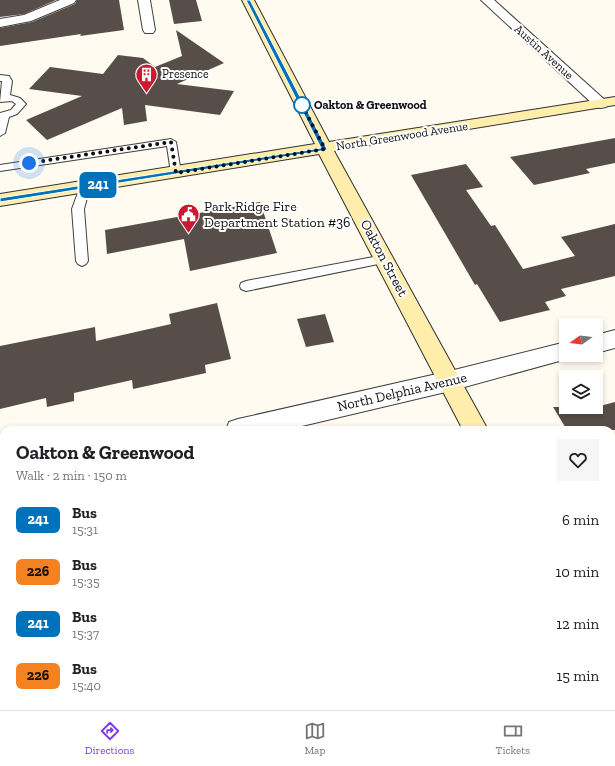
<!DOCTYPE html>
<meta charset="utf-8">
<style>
:root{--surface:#fff;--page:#f6f6f6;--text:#202124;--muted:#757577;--line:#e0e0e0;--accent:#7c3aed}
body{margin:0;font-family:"Zilla Slab",serif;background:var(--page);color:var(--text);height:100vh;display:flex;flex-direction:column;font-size:15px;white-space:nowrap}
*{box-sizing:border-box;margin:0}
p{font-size:13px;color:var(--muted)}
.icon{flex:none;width:22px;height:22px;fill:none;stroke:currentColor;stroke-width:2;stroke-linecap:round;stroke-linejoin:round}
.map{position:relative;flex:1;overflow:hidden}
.side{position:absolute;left:0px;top:426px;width:615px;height:284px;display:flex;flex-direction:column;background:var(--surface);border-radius:12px 12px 0 0;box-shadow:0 2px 6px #0003}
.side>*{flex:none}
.badge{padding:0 8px;border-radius:6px;font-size:14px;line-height:26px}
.needle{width:26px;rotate:255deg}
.buttons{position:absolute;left:559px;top:318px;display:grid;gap:8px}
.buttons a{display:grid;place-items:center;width:44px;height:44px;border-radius:0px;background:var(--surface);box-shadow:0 2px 6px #0003;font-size:20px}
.you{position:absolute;width:20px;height:20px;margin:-10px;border:3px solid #fff;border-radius:50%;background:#1a73e8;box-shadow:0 0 0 6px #1a73e833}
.map>.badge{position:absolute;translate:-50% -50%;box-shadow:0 0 0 2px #fff}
.round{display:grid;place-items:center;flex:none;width:42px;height:42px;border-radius:0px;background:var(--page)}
.head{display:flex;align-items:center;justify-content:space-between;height:68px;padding:0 16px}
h1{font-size:19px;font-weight:700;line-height:30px}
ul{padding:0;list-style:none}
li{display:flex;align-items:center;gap:12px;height:52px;padding:0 16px}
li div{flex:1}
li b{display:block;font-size:15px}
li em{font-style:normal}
li .badge{min-width:44px;font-weight:700;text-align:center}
.tab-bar{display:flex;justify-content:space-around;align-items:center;height:56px;border-top:1px solid var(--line);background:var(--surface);font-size:11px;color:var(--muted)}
.tab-bar a{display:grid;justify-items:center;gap:2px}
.tab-bar .current{color:var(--accent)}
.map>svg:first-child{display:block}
.building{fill:#584e49}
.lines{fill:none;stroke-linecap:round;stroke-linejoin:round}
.lane-casing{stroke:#414141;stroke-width:2}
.street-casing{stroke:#414141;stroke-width:2}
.secondary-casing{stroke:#303030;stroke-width:2}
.lane{fill:#fff;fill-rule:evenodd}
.street{fill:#fff;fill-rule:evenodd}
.secondary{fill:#ffeeab;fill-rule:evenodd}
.line{fill:#0072bc;stroke:#fff}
.walk{stroke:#0e0e0e;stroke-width:4;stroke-dasharray:0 7.2}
.stop-dot{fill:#fff;stroke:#0072bc;stroke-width:2}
.labels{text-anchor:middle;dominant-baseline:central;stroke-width:4;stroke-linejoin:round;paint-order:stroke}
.far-street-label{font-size:12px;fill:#0e0e0e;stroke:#fff}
.far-poi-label{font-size:12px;fill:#0e0e0e;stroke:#fff;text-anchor:start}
.far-stop-label{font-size:12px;font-weight:bold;fill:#0e0e0e;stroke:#fff;text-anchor:start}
.poi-label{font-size:14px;fill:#0e0e0e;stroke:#fff;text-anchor:start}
.street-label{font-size:14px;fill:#0e0e0e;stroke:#fff}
</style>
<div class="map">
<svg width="615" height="710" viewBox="0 0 615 710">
<rect width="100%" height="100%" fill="#fffbf0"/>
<!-- building -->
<path class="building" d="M0,0H56L24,14L0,17Z
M77,0H119L124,30L80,36L81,34L0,46V28L32,22L75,4Z
M169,0H196L202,21L174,24Z
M176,30L224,63L177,84L234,91L220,115L145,105L147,121L124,125L122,108L47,140L26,120L82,96L29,89L50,67L103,74L118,55L143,58L155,67L182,56Z
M615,138V163L586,169L590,173L534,185L510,157Z
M466,164L483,187L466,190L491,226L495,225L523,269L575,256L561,237L615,224V276L561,289L566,296L545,302L550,310L500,322L477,284L475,285L411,175Z
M260,202L277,253L190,271L184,239L107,254L105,230Z
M217,303L231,359L205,365L206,373L133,389L132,380L74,393V401L47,407L46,398L0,409V346L95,327L96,341L171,324L169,314Z
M325,314L334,342L306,347L297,319Z
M615,402V430H567L553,407H596Z"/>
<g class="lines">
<defs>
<path id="lane" d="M0,75L9,76L12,81L10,95L20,98L26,104L17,114L9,117L5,133L0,136V113L11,110L16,104L12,101L0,102L2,81H0Z
M171,139L176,142L181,173L176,176L171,173L167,146L0,171V165Z
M85,183L89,184L90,187L84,209L88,261L86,264L82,266L78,264L76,261L72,209L80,187L81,184Z
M384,255L388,256L390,259L388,262L246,291L241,289L240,286L241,283L246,281Z"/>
<path id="street" d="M60,0H76L74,3L31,21L0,27V19L24,15Z
M138,0H150L155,30L153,33H145L143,30Z
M481,0H494L606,101L608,104L606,107L601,108L596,107Z
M615,330V348L596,353V335Z
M566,342V355H575L574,357L450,391L285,430H226L229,422L238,419L450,371Z
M0,472H4V498H0Z"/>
<path id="secondary" d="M242,0H254L329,142L615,97V105L334,151L488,430H463L319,154L0,206V194L315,144Z
M611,670L615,672V709L608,706H611Z"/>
</defs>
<!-- lane casing -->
<use href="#lane" class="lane-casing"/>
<!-- street casing -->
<use href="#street" class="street-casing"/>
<!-- secondary casing -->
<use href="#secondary" class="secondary-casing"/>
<!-- lane -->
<use href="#lane" class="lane"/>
<!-- street -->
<use href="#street" class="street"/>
<!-- secondary -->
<use href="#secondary" class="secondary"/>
</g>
<!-- line -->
<path class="line" d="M246,0H250L327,149V150L0,202V198L321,148Z"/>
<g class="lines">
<!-- walk -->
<path class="walk" d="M29,163L171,142L176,173L325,149L302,105"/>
</g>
<!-- icons -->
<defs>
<symbol id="building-pin" viewBox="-11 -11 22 30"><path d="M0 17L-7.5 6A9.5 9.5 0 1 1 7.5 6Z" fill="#cc1931" stroke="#fff"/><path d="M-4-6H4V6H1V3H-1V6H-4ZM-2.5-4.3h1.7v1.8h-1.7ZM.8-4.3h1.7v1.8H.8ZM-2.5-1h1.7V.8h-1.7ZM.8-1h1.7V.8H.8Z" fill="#fff"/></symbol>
<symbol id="civic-pin" viewBox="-11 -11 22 30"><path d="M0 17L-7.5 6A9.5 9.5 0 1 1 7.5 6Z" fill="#cc1931" stroke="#fff"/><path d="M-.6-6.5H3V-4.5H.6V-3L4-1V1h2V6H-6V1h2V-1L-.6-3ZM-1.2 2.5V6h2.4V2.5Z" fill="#fff"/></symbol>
</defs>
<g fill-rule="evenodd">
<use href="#building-pin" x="134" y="62" width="25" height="34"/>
<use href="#civic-pin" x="176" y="202" width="25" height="34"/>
</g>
<!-- markers -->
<circle class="stop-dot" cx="302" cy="105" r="8"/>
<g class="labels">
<!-- far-street labels -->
<g class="far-street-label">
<text transform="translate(544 52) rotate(42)">Austin Avenue</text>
<text transform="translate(402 136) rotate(-9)">North Greenwood Avenue</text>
</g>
<!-- far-poi labels -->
<g class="far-poi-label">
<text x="162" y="74">Presence</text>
</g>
<!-- far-stop labels -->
<g class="far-stop-label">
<text x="314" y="105">Oakton &amp; Greenwood</text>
</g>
<!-- poi labels -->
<g class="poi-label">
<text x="204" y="206">Park Ridge Fire<tspan x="204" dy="16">Department Station #36</tspan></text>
</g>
<!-- street labels -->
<g class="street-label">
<text transform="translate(384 258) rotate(62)">Oakton Street</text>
<text transform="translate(402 392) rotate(-13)">North Delphia Avenue</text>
</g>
</g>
</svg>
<div class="buttons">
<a><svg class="needle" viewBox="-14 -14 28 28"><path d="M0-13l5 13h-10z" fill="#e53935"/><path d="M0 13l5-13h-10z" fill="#757577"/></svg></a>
<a><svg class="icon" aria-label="layers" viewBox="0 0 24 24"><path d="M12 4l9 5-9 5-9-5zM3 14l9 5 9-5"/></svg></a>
</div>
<div class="you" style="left:29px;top:163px"></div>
<b class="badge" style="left:98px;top:185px;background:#0072bc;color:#fff">241</b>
<section class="side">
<div class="head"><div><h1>Oakton &amp; Greenwood</h1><p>Walk · 2 min · 150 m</p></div><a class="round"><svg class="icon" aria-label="heart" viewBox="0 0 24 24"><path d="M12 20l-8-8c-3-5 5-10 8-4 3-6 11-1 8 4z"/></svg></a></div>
<ul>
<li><span class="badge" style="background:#0072bc;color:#fff">241</span><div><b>Bus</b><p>15:31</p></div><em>6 min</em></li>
<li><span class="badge" style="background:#f58220;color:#111">226</span><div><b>Bus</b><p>15:35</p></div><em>10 min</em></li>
<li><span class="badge" style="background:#0072bc;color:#fff">241</span><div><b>Bus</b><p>15:37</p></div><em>12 min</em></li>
<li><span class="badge" style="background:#f58220;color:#111">226</span><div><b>Bus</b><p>15:40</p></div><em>15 min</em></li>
</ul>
</section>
</div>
<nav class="tab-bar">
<a class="current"><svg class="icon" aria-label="directions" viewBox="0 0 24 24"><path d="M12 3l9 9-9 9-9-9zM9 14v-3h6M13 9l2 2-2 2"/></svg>Directions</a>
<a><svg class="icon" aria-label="map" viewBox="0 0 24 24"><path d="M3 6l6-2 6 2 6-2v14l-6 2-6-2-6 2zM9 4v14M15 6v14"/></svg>Map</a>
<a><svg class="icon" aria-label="tickets" viewBox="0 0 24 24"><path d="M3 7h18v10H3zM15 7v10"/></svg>Tickets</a>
</nav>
